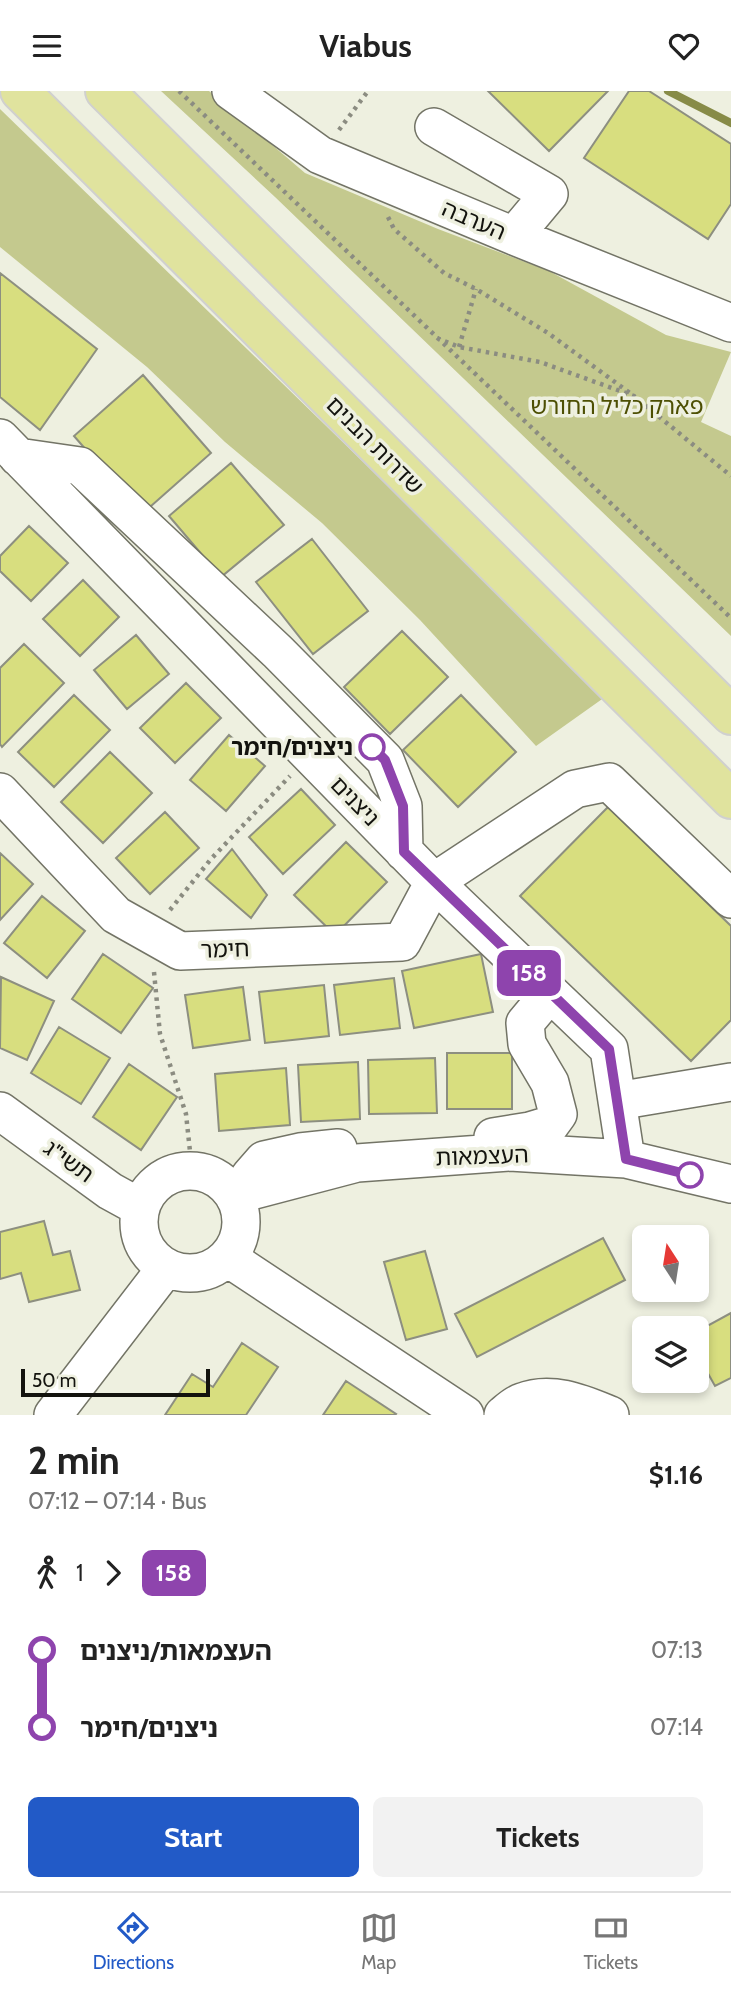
<!DOCTYPE html>
<meta charset="utf-8">
<style>
:root{--surface:#fff;--page:#f2f2f2;--text:#222;--muted:#767676;--line:#e0e0e0;--accent:#225ac7}
body{margin:0;font-family:Cabin,"Noto Sans Hebrew",sans-serif;background:var(--page);color:var(--text);height:100vh;display:flex;flex-direction:column;font-size:26px;white-space:nowrap}
*{box-sizing:border-box;margin:0}
p{font-size:23px;color:var(--muted)}
.icon{flex:none;width:38px;height:38px;fill:none;stroke:currentColor;stroke-width:2;stroke-linecap:round;stroke-linejoin:round}
.map{position:relative;height:1324px;overflow:hidden}
.panel{display:flex;flex-direction:column;background:var(--surface);flex:1}
.panel>*{flex:none}
.badge{padding:0 14px;border-radius:10px;font-size:24px;line-height:46px}
.needle{width:46px;rotate:348deg}
.controls{position:absolute;left:632px;top:1134px;display:grid;gap:14px}
.controls a{display:grid;place-items:center;width:77px;height:77px;border-radius:10px;background:var(--surface);box-shadow:0 4px 10px #0003;font-size:35px}
.scale{position:absolute;left:21px;bottom:18px;width:189px;box-sizing:border-box;padding-left:7px;border:4px solid #13130e;border-top:0;font-size:19px;line-height:24px;white-space:nowrap;color:#13130e;-webkit-text-stroke:5px #eef0e0;paint-order:stroke}
.map>.badge{position:absolute;translate:-50% -50%;box-shadow:0 0 0 4px #fff}
.legs{display:flex;align-items:center;gap:10px;height:77px;padding:0 28px;font-size:23px}
.legs p{margin-inline-start:auto}
.overview{display:flex;align-items:center;justify-content:space-between;height:119px;padding:0 28px}
h1{font-size:38px;font-weight:800;line-height:52px}
.cta{display:flex;gap:14px;margin-top:auto;padding:14px 28px}
.cta a{flex:1;height:80px;border-radius:10px;background:var(--accent);color:#fff;font-size:28px;font-weight:800;line-height:80px;text-align:center}
.cta a+a{background:var(--page);color:var(--text)}
ul{padding:0 28px;list-style:none}
li{display:flex;align-items:center;gap:24px;height:77px;font-size:26px}
li i{display:grid;place-items:center;width:10px;height:100%;margin:0 9px;background:currentColor}
li i::after{content:'';width:18px;height:18px;margin:-9px;border:5px solid;border-radius:50%;background:var(--surface)}
li p{margin-inline-start:auto}
li:first-child i{background:linear-gradient(#0000 50%,currentColor 0)}
li:last-child i{background:linear-gradient(currentColor 50%,#0000 0)}
header{display:flex;justify-content:space-between;align-items:center;height:91px;padding:0 28px;background:var(--surface);font-size:32px;font-weight:800}
.dock{display:flex;justify-content:space-around;align-items:center;height:98px;border-top:2px solid var(--line);background:var(--surface);font-size:19px;color:var(--muted)}
.dock a{display:grid;justify-items:center;gap:4px}
.dock .active{color:var(--accent)}
.map>svg:first-child{display:block}
.green{fill:#c4c98e}
.lines{fill:none;stroke-linecap:round;stroke-linejoin:round}
.stream{stroke:#878b47;stroke-width:8}
.building{fill:#d8de7f;stroke:#8d8f80;stroke-width:2}
.minor-casing{stroke:#737466;stroke-width:40}
.major-casing{stroke:#d0d0cf;stroke-width:42}
.path{stroke:#8b8c81;stroke-width:4.5;stroke-dasharray:3.5 5;stroke-linecap:butt}
.minor{stroke:#fff;stroke-width:37}
.major{stroke:#e0e39e;stroke-width:38}
.line-1-casing{stroke:#fff;stroke-width:16}
.line-1{stroke:#8e44ad;stroke-width:10}
.stop-1-dot{fill:#fff;stroke:#8e44ad;stroke-width:3.5}
.labels{text-anchor:middle;dominant-baseline:central;stroke-width:7;stroke-linejoin:round;paint-order:stroke}
.street-label{font-size:23px;fill:#13130e;stroke:#eef0e0}
.park-label{font-size:23px;fill:#4d4f03;stroke:#eef0e0}
.stop-label{font-size:23px;font-weight:bold;fill:#13130e;stroke:#eef0e0;text-anchor:end}
</style>
<header><svg class="icon" aria-label="menu" viewBox="0 0 24 24"><path d="M4 6h16M4 12h16M4 18h16"/></svg>Viabus<svg class="icon" aria-label="heart" viewBox="0 0 24 24"><path d="M12 20l-8-8c-3-5 5-10 8-4 3-6 11-1 8 4z"/></svg></header>
<div class="map">
<svg width="731" height="1324" viewBox="0 0 731 1324">
<rect width="100%" height="100%" fill="#eef0e0"/>
<!-- green -->
<path class="green" d="M161,0H209L305,82L438,138L549,180L666,244L731,261L701,331L731,345V545L275,106Z
M0,18L605,606L536,655L420,529L322,432L225,351L147,276L0,156Z"/>
<g class="lines">
<!-- stream -->
<path class="stream" d="M668,0L731,32"/>
</g>
<!-- building -->
<path class="building" d="M488,0H608L549,60Z
M629,0H649L731,53V113L708,148L584,67Z
M0,182L97,258L40,339L0,306Z
M143,284L211,362L142,423L74,345Z
M231,372L284,434L221,486L169,425Z
M29,435L68,472L31,510L0,480V465Z
M312,448L368,520L313,563L256,491Z
M83,489L119,526L80,565L43,528Z
M402,540L448,586L390,643L344,596Z
M136,544L169,583L127,618L94,579Z
M24,553L64,592L2,656L0,653V577Z
M186,592L221,627L175,672L140,637Z
M74,604L110,639L54,696L18,661Z
M461,604L516,661L458,716L403,659Z
M229,644L265,675L226,720L190,689Z
M110,661L152,702L103,752L61,711Z
M301,698L335,734L283,783L249,746Z
M608,716L731,835V929L691,970L520,805Z
M165,721L199,757L150,803L116,767Z
M346,751L387,791L335,844L294,804Z
M232,758L267,804L251,827L206,788Z
M0,762L33,793L0,829Z
M42,805L85,840L47,887L4,852Z
M103,863L153,897L121,942L72,908Z
M481,863L493,921L414,937L402,880Z
M1,886L54,910L27,969L0,957Z
M394,887L400,937L340,944L334,894Z
M324,894L329,945L265,952L259,901Z
M243,896L250,949L193,957L185,904Z
M59,936L110,967L81,1013L31,982Z
M447,962H512V1018H447Z
M435,967L437,1022L369,1023L368,969Z
M358,971L360,1028L301,1031L298,974Z
M129,973L177,1006L141,1059L93,1026Z
M286,977L290,1034L219,1040L215,983Z
M44,1130L53,1164L70,1160L80,1199L29,1211L21,1182L0,1188V1141Z
M603,1147L625,1189L477,1266L455,1223Z
M425,1160L447,1238L406,1249L384,1171Z
M731,1222V1287L715,1295L696,1261V1241Z
M242,1252L278,1276L246,1324H165L192,1283L213,1296Z
M346,1290L396,1323L395,1324H323Z"/>
<g class="lines">
<defs>
<path id="minor" d="M231,0L320,64L514,145L731,232
M434,36L549,103L514,145
M0,347L434,791L609,958L626,1068
M18,366L80,375L278,561L385,669L403,715L404,761
M0,701L116,824L180,860L402,851L434,791L575,698L609,691L731,808
M617,1010L731,991
M0,1020L110,1100L141,1117
M493,1046L530,1040L550,1034L558,1023L550,992L527,953L525,932L550,902
M139 1131a51 51 0 1 1 102 0a51 51 0 1 1-102 0Z
M244,1102L250,1085L264,1069L300,1061L338,1057
M235,1104L357,1072L510,1061L626,1068L731,1093
M228,1167L465,1324
M53,1324L166,1177
M503,1324C508,1320 515,1313 522,1311C552,1299 583,1313 610,1324"/>
<path id="major" d="M20,0L731,708
M105,0L731,624"/>
</defs>
<!-- minor casing -->
<use href="#minor" class="minor-casing"/>
<!-- major casing -->
<use href="#major" class="major-casing"/>
<!-- path -->
<path class="path" d="M179,0L731,527
M339,39L368,0
M388,126L394,138L444,182L476,198L548,242L634,305
M437,247L459,256L540,271L634,305L731,385
M459,256L476,198
M170,819L211,768L290,685
M154,881L160,943L186,1023L192,1079"/>
<!-- minor -->
<use href="#minor" class="minor"/>
<!-- major -->
<use href="#major" class="major"/>
</g>
<g class="lines">
<defs>
<path id="line-1" d="M372,656L385,669L403,715L404,761L609,958L626,1068L690,1084"/>
</defs>
<!-- line-1 casing -->
<use href="#line-1" class="line-1-casing"/>
<!-- line-1 -->
<use href="#line-1" class="line-1"/>
</g>
<!-- markers -->
<g class="stop-1-dot">
<circle cx="372" cy="656" r="12"/>
<circle cx="690" cy="1084" r="12"/>
</g>
<g class="labels">
<!-- street labels -->
<g class="street-label">
<text transform="translate(474 129) rotate(23)">הערבה</text>
<text transform="translate(375 354) rotate(45)">שדרות הבנים</text>
<text transform="translate(355 710) rotate(46)">ניצנים</text>
<text transform="translate(225 858) rotate(-2)">חימר</text>
<text transform="translate(482 1065) rotate(-2)">העצמאות</text>
<text transform="translate(69 1070) rotate(36)">תשי"ג</text>
</g>
<!-- park labels -->
<g class="park-label">
<text x="617" y="315">פארק כליל החורש</text>
</g>
<!-- stop labels -->
<g class="stop-label">
<text x="353" y="656">ניצנים/חימר</text>
</g>
</g>
</svg>
<div class="controls">
<a><svg class="needle" viewBox="-14 -14 28 28"><path d="M0-13l5 13h-10z" fill="#e53935"/><path d="M0 13l5-13h-10z" fill="#767676"/></svg></a>
<a><svg class="icon" aria-label="layers" viewBox="0 0 24 24"><path d="M12 4l9 5-9 5-9-5zM3 14l9 5 9-5"/></svg></a>
</div>
<div class="scale">50 m</div>
<b class="badge" style="left:529px;top:882px;background:#8e44ad;color:#fff">158</b>
</div>
<section class="panel">
<div class="overview"><div><h1>2 min</h1><p>07:12 – 07:14 · Bus</p></div><b>$1.16</b></div>
<div class="legs"><svg class="icon" aria-label="walk" viewBox="0 0 24 24"><circle cx="13" cy="4" r="2"/><path d="M13 8l-2 6 4 7M11 14l-3 7M7 12l3-4h3l4 4"/></svg>1<svg class="icon" aria-label="forward" viewBox="0 0 24 24"><path d="M9 5l7 7-7 7"/></svg><b class="badge" style="background:#8e44ad;color:#fff">158</b></div>
<ul>
<li><i style="color:#8e44ad"></i><b>העצמאות/ניצנים</b><p>07:13</p></li>
<li><i style="color:#8e44ad"></i><b>ניצנים/חימר</b><p>07:14</p></li>
</ul>
<div class="cta"><a>Start</a><a>Tickets</a></div>
</section>
<nav class="dock">
<a class="active"><svg class="icon" aria-label="directions" viewBox="0 0 24 24"><path d="M12 3l9 9-9 9-9-9zM9 14v-3h6M13 9l2 2-2 2"/></svg>Directions</a>
<a><svg class="icon" aria-label="map" viewBox="0 0 24 24"><path d="M3 6l6-2 6 2 6-2v14l-6 2-6-2-6 2zM9 4v14M15 6v14"/></svg>Map</a>
<a><svg class="icon" aria-label="tickets" viewBox="0 0 24 24"><path d="M3 7h18v10H3zM15 7v10"/></svg>Tickets</a>
</nav>
